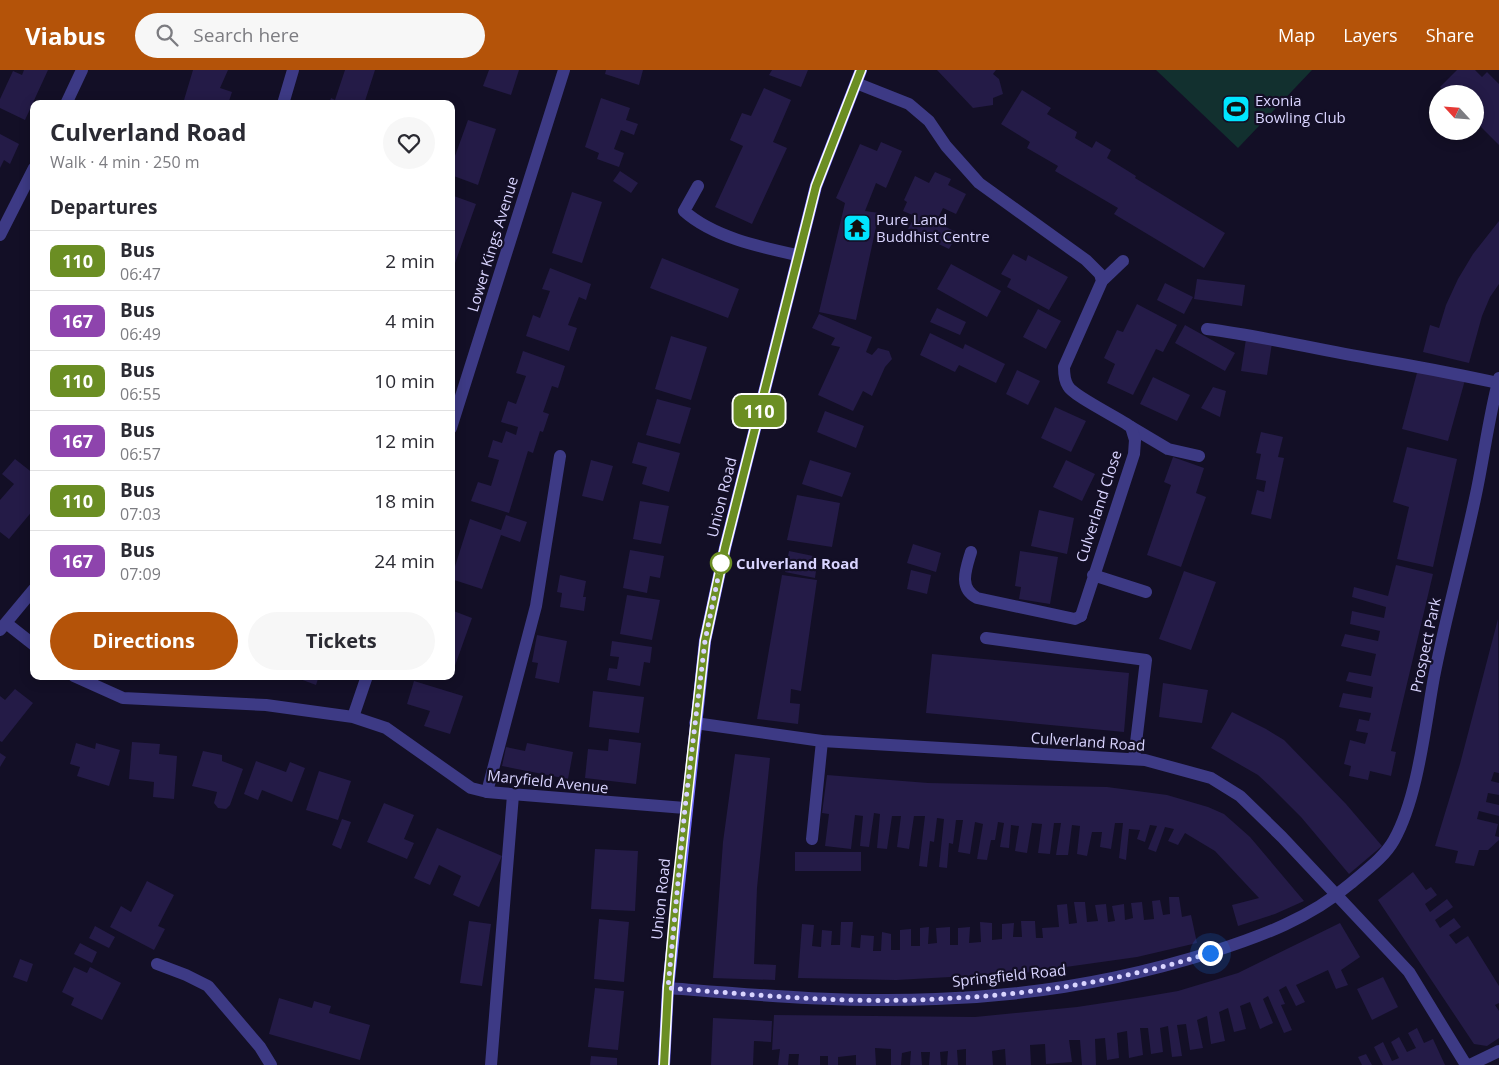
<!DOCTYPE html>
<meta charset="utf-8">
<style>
:root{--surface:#fff;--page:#f7f7f7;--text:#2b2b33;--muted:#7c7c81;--line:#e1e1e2;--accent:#b45309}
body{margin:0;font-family:"Open Sans",sans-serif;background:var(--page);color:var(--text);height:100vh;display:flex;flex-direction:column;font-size:19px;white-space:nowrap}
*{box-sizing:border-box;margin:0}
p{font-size:16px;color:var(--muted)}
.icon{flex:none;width:28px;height:28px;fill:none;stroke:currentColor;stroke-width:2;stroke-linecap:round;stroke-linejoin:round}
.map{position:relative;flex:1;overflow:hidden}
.sheet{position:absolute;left:30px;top:30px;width:425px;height:580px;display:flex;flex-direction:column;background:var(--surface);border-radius:10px;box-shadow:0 2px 12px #0003}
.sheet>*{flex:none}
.badge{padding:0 10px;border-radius:8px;font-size:18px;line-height:32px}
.needle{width:32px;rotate:296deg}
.tools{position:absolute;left:1429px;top:15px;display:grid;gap:10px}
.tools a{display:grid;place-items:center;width:55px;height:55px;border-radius:50%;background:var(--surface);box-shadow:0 2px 12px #0003;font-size:25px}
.you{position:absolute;width:25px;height:25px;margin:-12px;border:4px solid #fff;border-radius:50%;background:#1a73e8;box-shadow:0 0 0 8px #1a73e833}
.map>.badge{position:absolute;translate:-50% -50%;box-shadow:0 0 0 2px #fff}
h2{padding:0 20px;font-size:19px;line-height:45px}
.round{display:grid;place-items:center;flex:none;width:52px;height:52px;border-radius:26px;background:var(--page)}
.overview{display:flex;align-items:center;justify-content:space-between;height:85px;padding:0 20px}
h1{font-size:24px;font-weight:700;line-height:38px}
.action{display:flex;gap:10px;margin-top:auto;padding:10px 20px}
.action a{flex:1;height:58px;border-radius:30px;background:var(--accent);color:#fff;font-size:20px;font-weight:700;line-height:58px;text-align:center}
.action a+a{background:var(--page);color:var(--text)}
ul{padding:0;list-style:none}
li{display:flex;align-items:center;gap:15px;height:60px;padding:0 20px;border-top:1px solid var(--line)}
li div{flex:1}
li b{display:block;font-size:19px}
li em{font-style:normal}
li .badge{min-width:55px;font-weight:700;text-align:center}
header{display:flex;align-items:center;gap:30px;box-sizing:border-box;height:70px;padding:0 25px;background:var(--accent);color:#fff}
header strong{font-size:24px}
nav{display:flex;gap:28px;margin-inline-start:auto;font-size:18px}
.search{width:350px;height:45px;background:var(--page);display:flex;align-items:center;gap:12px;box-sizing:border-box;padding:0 18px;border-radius:28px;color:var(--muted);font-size:19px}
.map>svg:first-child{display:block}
.green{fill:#12302f}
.building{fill:#241b47}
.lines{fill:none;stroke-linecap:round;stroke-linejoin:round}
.lane{stroke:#3d3a85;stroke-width:12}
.street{stroke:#3d3a85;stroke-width:12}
.secondary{stroke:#6f6bff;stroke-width:12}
.line-casing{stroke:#fff;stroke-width:11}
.line{stroke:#6b8e23;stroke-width:8}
.walk{stroke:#d9d4ff;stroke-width:5;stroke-dasharray:0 9}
.stop-dot{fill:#fff;stroke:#6b8e23;stroke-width:2.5}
.labels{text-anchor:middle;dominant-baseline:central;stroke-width:4.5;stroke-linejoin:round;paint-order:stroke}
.poi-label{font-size:15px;fill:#d9d4ff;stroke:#130f26;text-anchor:start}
.street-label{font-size:15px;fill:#d9d4ff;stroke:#130f26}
.stop-label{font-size:15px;font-weight:bold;fill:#d9d4ff;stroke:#130f26;text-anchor:start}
</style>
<header>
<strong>Viabus</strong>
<div class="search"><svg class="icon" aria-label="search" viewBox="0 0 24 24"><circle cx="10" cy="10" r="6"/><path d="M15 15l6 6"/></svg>Search here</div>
<nav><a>Map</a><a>Layers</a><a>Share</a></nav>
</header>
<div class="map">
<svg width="1499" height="995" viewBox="0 0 1499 995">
<rect width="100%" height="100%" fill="#130f26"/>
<!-- green -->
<path class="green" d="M1156,0H1312L1238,78Z"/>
<!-- building -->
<path class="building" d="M24,0H48L25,50L0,38V29L13,1L22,5Z
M193,0H228L220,18L232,22L228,34H195L184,30Z
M345,0H375L364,34H329L331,28L335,30Z
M489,0H519L511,25L483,16Z
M606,0H643L639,15L605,4Z
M772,0H808L801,17L769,5Z
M937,0H996L993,4L999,9L1003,24L993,28V35L973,38Z
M1457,0H1475L1482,7L1487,2L1499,14V75L1475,51V24H1447L1440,17Z
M764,18L791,30L773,72L787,78L752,154L715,137L743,76L730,70L742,43L751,46Z
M1022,20L1051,38L1047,44L1077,62L1075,68L1092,78L1096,71L1111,80L1107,88L1136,106L1135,108L1225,163L1204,198L1114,144L1118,138L1055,101L1058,96L1027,78L1030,72L1001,54Z
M601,28L630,38L626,50L638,54L634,65L621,60L614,79L624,83L619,97L597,89L599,83L585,77Z
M468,50L496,59L478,115L451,105V97Z
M0,64L19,74L10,94L4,90L0,98Z
M881,72L902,81L886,118L876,113L865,141L879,143L856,250L819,242L845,133L836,128L860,74L877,81Z
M620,101L638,113L631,123L613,111Z
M935,102L951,109L948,115L966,124L956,144L943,138L936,152L958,163L949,179L908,159L915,146L903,141L907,132L904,130L915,106L929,113Z
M572,122L602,132L582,193L552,183Z
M451,125L476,134L454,196L451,195Z
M1499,151V214L1490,227L1482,246L1469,293L1423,282L1430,255L1439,258L1446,235L1458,209L1473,184Z
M1013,184L1026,191L1028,185L1068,207L1049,240L1007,217L1011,209L1001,204Z
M662,188L739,219L728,248L650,218Z
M951,194L1001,221L987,247L937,219Z
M550,198L591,214L586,230L579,227L568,255L577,258L569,281L526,266L533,245L540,248L550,221L542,219Z
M1197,209L1245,215L1242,236L1194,229Z
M1165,213L1193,227L1184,244L1157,230Z
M1137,234L1177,255L1163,282L1156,279L1133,325L1107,313L1115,294L1104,288L1117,260L1123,262Z
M937,238L966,252L960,265L930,252Z
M1038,239L1061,251L1046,279L1023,267Z
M819,244L872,267L866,282L872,285L878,278L889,281L892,289L885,297L872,326L863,321L853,341L818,325L840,277L831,275L835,268L812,258Z
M1185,255L1235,283L1225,301L1175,273Z
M930,263L963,279L965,274L1005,294L996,313L959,295L955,302L920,285Z
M671,266L707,277L691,330L655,319Z
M1246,269L1272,273L1267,305L1241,301Z
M523,281L565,296L558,318L552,316L543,342L549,344L543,362L540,361L533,383L528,381L509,443L471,431L478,412L491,416L499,390L488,387L493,370L502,373L506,361L516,365L518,357L501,352L508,331L516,334L526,306L516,303Z
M1418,299L1465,310L1448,371L1402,359Z
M1017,300L1040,311L1028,335L1006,324Z
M1153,307L1190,325L1177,351L1140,334Z
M1213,317L1226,321L1220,347L1201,338Z
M657,329L691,338L680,374L646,365Z
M1055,337L1086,351L1071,382L1041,368Z
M825,341L864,356L856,378L817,362Z
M1261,362L1283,367L1278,387L1284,388L1271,449L1251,444L1257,420L1264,422L1266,411L1256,409L1261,384L1256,383Z
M638,372L680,383L669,422L642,414L647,397L632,393Z
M1407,377L1457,389L1433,497L1397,489L1409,437L1393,432Z
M1173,387L1204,398L1196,423L1206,427L1181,497L1147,485L1171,415L1164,412Z
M15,389L34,404V439L9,469L0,462V430L14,414L2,404Z
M591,390L613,396L603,431L582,426Z
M810,390L851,403L842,427L802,414Z
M1066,390L1095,404L1082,431L1053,417Z
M797,425L840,433L832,477L787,470Z
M640,431L669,436L661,474L633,469Z
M1039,440L1074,448L1067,484L1031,476Z
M506,445L527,452L520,472L501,465L482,519L451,509L470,449L501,460Z
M913,474L941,483L936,502L907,493Z
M630,480L664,486L660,508L650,506L647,523L623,518Z
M789,481L818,487L815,508L785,502Z
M1020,481L1058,487L1050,534L1019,529L1021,517L1015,516Z
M1396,495L1433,504L1391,681L1396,682L1391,706L1370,701L1368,710L1349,706L1351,696L1344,694L1350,670L1365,674L1368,663L1356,661L1359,649L1369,651L1371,643L1339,637L1343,623L1371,628L1373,617L1346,611L1349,602L1371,606L1376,584L1341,576L1345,564L1378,571L1380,561L1350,554L1352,541L1384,548L1386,537L1352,527L1354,517L1388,526Z
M911,500L931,505L927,524L907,519Z
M1184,501L1216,512L1191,580L1159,569Z
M560,505L586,511L583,527H586L584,541L560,537L562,523L557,522Z
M782,505L817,510L801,621L791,619L790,633L800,634L798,654L757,649Z
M627,525L660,530L652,570L620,564Z
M451,540L472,548L452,604H451Z
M1498,549L1499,703L1494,702L1491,711L1499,713V725L1488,723L1486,732L1499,735V746L1479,741L1477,749L1498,754L1495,766L1499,767V770L1488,780H1479L1474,796L1455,793L1458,781L1435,776L1460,694Z
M537,565L567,571L559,613L535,608L538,593L532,592Z
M612,571L652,577L650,593L644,592L640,616L607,610L609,598L617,599L619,587L610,586Z
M932,584L1129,603L1124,662L926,643Z
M292,606H319L316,615Z
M414,611L463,626L450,664L424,656L430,641L407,634Z
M1163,613L1208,620L1202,653L1159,647Z
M15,619L33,633L2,672L0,671V626L5,630Z
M593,621L644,627L639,663L589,657Z
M1232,642L1266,659L1284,670L1346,734L1382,776L1349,804L1301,747L1272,718L1258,705L1211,678Z
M609,669L641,673L636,714L585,708L588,679L608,681Z
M132,672L160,674L159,684L177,686L174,729L153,727L154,712L129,709Z
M76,673L95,679L96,673L120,680L109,716L77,706L80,697L70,694Z
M527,673L573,682L568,709L502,696L506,677L525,681Z
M203,681L222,685V691L243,699L230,735L226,739L218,738L214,733L217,722L192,716Z
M0,683L6,687L0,697Z
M735,684L770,688L757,818L754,894L776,895L775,910L713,908L723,772Z
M256,691L286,702L290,692L305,698L292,732L262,720L258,730L244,724Z
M319,701L351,711L338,750L306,740Z
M827,705L928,713L1107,717L1167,725L1208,737L1224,744L1250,767L1304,831L1275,844L1238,856L1232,835L1259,828L1215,781L1185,763L1178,775L1168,771L1174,759L1165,757L1156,782L1148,779L1157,756L1150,755L1145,772L1137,769L1140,760L1129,759L1126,790L1119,788L1123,753H1115L1111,779L1100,777L1102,762H1092L1087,786L1077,784L1080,756L1072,755L1068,785H1056L1061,753H1054L1050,784L1038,783L1042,754L1032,753L1027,783L1015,781L1019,756L1011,755L1009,778L1000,777L1004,753L998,752L995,770H991L987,790L977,789L983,754L975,752L970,784L958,782L963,750H956L953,774L949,773L947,798L939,797L944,749L937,748L934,772L930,771L927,797L919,796L925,746H914L909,779L897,777L901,746H892L887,779L877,778L880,744L874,743L869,777L860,776L863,746L855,745L851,779L825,776L829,744L822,743Z
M384,733L414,745L404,769L414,773L407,789L367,772Z
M342,749L351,752L341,779L332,775Z
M437,758L502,786L479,837L453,825L461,806L439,795L430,815L414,808Z
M595,779L638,781L635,841L591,839Z
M795,782H861V801H795Z
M1413,802L1426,820L1431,817L1437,825L1425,834L1430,842L1447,829L1453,837L1435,850L1440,858L1454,848L1461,857L1449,865L1456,874L1468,866L1499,916V933L1495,935L1499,941V968L1487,976L1474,974L1378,830Z
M147,811L174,825L158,856L165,859L154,880L110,857L121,836L131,842Z
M1169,827H1179L1182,847L1191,845L1197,873L1137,887L1023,903L896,910L798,908L802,854L814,855L812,876L821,877L822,860L832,861L831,875H840L841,852H853L851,877L860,878L861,865L874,866L873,881H881L882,862L891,864V880H900V860L911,859V876H920V858L929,857L928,874L937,873L936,858L950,857V875H958V858L970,857L969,873L981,872L980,852L992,853V870L1002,869V854L1014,853L1013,867H1022L1021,851H1035L1036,868H1043L1042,858L1059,857L1057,835L1067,834L1069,854L1077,853L1074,832H1085L1087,852L1098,851L1095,835L1106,834L1108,852L1115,851L1112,836L1124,834L1125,850L1133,848L1131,833L1142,832L1144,850L1154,849L1152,831L1160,830L1163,845L1170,844Z
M599,849L629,852L624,912L594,909Z
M469,851L491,854L482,916L460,913Z
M1340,853L1360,887L1341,900L1348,915L1336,919L1328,900L1296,915L1305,932L1296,936L1286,916L1279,920L1285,934L1281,935L1292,960L1284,963L1268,926L1263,929L1273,953L1260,959L1250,932L1240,936L1246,959L1234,962L1228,938L1219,942L1225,971L1211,974L1207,946L1197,950L1203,978L1190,980L1186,954L1177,955L1182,986L1172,987L1168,956L1160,958L1163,982L1151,984L1148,958H1140L1143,985L1129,988L1127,961L1117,963L1119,988L1107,990L1105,968L1095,969L1096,995H1082L1080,970H1069L1072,992L1046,994L1045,974L1030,975L1031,995H1006L1005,979L992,981L993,995H966V979L957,980L958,995H947L948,981L940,982L941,995H929L930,982H921L922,995H910L911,981L902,983L901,995H891V979L875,978L876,995H856V985L838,987V995H828V986H820V995H798L799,984H789L788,995H778L780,979L772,980L774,945L975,947L1077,937L1143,927L1178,921L1238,903Z
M95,856L115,867L109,878L89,868Z
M80,873L97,882L92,893L74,884Z
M20,889L33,894L27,912L13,907Z
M74,897L87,903L90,897L121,913L102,950L71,935L74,928L62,922Z
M1383,907L1398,937L1372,950L1357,919Z
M595,918L624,921L618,980L588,977Z
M279,928L312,938L314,931L331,936L329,943L370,955L360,990L269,964Z
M713,948L772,951L771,972L754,971L753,995H711Z
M1417,958L1424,973L1433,969L1445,995H1383L1374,977L1383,972L1392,991L1399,988L1391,972L1399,967L1407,982L1416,978L1408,963Z
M1366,984L1372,995H1362L1358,987Z
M591,986L617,988V995H590Z"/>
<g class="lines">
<!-- lane -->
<path class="lane" d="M698,116L684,141C713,167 760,177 797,185
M1207,259C1263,266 1318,280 1373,289C1415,296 1456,304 1498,313
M1131,357L1168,379L1199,386
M971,482C966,499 958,518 977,528L1075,549L1081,546
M986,568L1146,590L1134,689
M487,722L536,536L560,386
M812,769L822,671
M157,894L186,905L208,916L260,977L271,995
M491,995L513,725"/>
<!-- street -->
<path class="street" d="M856,13L909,34L929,51L946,76L979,113L1086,190L1100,204L1102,211L1123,191
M66,34L82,0
M283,34L293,0
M0,165L34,98
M451,358L564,0
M1093,505L1146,522
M1081,546L1134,384L1135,370L1131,357C1119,348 1073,326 1068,316C1064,310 1064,303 1064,297L1102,211
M6,553L34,575
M0,560L34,519
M74,606L123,628L266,635L353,647L386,658L471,718L487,722L685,738
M353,647L367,606
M695,653L822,671L1145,690L1211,708L1240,726L1282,767L1409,902L1466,995
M668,918C757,925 846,933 936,929C1029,926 1123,910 1212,882C1262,866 1310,848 1350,814C1365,801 1384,788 1394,770C1418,727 1425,656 1434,607C1446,545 1463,486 1476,424C1484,386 1489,346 1499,308
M1470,995L1499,981"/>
<!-- secondary -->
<path class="secondary" d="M664,995L668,918L705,571L725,478L816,116L861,0"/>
</g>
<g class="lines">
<defs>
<path id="line" d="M664,995L668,918L676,828L705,571L725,478L816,116L861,0"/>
</defs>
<!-- line casing -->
<use href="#line" class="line-casing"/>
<!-- line -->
<use href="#line" class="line"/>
<!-- walk -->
<path class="walk" d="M721,493L705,571L685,738L668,918C757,925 848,934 937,929C1029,925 1122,911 1210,883"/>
</g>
<!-- icons -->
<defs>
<symbol id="stadium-square" viewBox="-11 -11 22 22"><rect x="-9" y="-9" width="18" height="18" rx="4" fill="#00e5ff" stroke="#130f26"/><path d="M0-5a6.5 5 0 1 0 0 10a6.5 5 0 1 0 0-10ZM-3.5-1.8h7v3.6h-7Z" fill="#111"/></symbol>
<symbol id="temple-square" viewBox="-11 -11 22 22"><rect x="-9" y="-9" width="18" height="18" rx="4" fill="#00e5ff" stroke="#130f26"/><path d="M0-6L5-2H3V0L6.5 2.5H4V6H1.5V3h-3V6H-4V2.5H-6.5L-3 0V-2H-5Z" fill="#111"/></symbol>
</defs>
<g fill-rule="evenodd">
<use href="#stadium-square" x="1220" y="23" width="32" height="32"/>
<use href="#temple-square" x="841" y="142" width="32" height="32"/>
</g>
<!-- markers -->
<circle class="stop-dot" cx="721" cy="493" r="10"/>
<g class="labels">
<!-- poi labels -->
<g class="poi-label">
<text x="1255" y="30">Exonia<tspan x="1255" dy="17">Bowling Club</tspan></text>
<text x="876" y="149">Pure Land<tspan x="876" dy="17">Buddhist Centre</tspan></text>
</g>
<!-- street labels -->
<g class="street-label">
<text transform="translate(492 174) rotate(-73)">Lower Kings Avenue</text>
<text transform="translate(721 427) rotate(-76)">Union Road</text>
<text transform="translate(1098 436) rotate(-72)">Culverland Close</text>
<text transform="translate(1425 575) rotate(-78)">Prospect Park</text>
<text transform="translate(1088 671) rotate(4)">Culverland Road</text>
<text transform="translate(548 711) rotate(6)">Maryfield Avenue</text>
<text transform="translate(660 829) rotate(-84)">Union Road</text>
<text transform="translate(1009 905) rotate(-6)">Springfield Road</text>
</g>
<!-- stop labels -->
<g class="stop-label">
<text x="736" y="493">Culverland Road</text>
</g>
</g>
</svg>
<div class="tools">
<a><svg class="needle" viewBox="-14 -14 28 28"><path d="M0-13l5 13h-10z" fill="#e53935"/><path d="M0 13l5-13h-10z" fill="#7c7c81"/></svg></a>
</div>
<div class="you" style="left:1210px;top:883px"></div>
<b class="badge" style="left:759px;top:341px;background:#6b8e23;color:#fff">110</b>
<section class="sheet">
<div class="overview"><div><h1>Culverland Road</h1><p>Walk · 4 min · 250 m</p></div><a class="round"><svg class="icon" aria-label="heart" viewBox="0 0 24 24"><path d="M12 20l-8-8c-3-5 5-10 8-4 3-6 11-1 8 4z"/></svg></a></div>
<h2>Departures</h2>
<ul>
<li><span class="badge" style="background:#6b8e23;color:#fff">110</span><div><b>Bus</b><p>06:47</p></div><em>2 min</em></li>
<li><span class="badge" style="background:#8e44ad;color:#fff">167</span><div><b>Bus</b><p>06:49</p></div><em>4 min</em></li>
<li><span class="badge" style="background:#6b8e23;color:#fff">110</span><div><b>Bus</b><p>06:55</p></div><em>10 min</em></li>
<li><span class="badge" style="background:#8e44ad;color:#fff">167</span><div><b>Bus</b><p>06:57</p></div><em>12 min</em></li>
<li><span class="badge" style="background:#6b8e23;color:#fff">110</span><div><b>Bus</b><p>07:03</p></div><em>18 min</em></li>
<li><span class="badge" style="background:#8e44ad;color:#fff">167</span><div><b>Bus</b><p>07:09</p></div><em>24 min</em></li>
</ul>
<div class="action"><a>Directions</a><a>Tickets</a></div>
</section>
</div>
